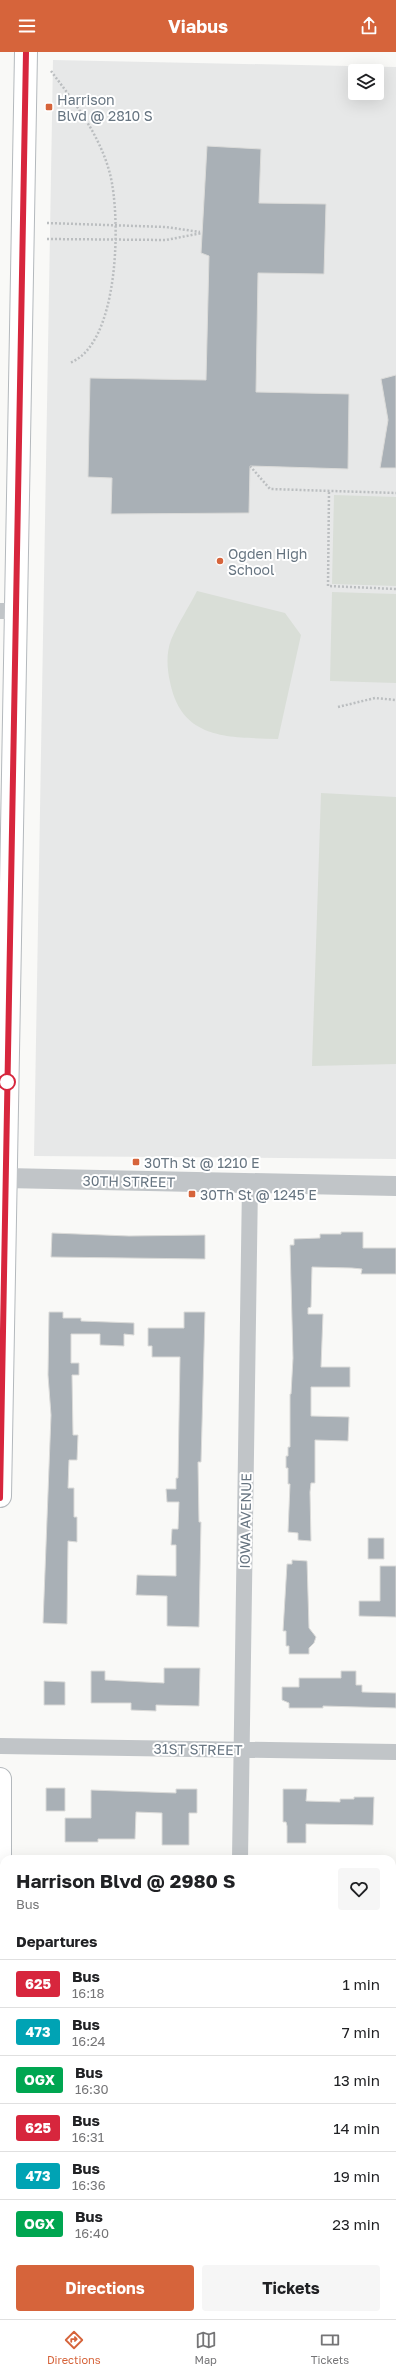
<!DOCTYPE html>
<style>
:root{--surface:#fff;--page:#f6f6f6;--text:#202124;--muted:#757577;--line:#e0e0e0;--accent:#d6643b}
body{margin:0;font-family:"Golos Text",sans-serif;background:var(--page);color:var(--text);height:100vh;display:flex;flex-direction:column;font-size:15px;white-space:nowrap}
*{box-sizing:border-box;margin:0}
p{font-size:13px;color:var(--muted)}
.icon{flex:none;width:22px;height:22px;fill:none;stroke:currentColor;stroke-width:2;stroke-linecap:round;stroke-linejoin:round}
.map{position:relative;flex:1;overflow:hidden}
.side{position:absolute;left:0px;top:1803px;width:396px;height:464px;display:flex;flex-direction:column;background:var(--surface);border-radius:12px 12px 0 0;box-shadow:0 4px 16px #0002}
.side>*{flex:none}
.badge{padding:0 8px;border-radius:3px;font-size:14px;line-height:26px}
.controls{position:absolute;left:348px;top:12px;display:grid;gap:8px}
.controls a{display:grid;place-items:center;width:36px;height:36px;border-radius:4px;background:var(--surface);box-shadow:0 4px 16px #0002;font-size:20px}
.map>.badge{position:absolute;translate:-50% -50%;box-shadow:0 0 0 2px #fff}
h2{padding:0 16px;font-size:15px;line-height:36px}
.round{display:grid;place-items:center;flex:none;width:42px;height:42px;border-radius:4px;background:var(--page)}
.head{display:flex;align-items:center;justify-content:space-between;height:68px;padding:0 16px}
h1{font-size:19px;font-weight:700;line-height:30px}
.action{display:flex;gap:8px;margin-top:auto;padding:8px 16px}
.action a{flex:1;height:46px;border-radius:4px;background:var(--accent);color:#fff;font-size:16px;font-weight:700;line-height:46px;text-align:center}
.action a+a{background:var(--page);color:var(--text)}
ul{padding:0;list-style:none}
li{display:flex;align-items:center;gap:12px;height:48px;padding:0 16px;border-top:1px solid var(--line)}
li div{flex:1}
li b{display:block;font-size:15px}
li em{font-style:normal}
li .badge{min-width:44px;font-weight:700;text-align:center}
header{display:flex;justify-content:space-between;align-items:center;height:52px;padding:0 16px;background:var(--accent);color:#fff;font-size:18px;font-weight:700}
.dock{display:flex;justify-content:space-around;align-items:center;height:56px;border-top:1px solid var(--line);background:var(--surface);font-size:11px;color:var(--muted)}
.dock a{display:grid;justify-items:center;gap:2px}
.dock .current{color:var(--accent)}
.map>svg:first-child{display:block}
.built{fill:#e7e8e8;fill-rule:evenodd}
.green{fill:#d9ded7}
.building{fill:#a9b0b6;stroke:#dbdbd9}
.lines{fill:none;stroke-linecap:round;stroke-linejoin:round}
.primary-casing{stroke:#b4b9bd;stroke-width:24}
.path{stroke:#bbbec0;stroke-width:2.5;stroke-dasharray:2 2;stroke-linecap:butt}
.minor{stroke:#c1c5c8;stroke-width:16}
.tertiary{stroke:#c1c5c8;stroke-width:20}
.primary{stroke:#fff;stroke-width:22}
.line-casing{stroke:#fff;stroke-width:9}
.line{stroke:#d7263d;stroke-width:6}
.poi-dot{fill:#d6643b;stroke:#fff;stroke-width:1.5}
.stop-dot{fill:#fff;stroke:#d7263d;stroke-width:2}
.labels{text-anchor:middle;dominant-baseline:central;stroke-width:4;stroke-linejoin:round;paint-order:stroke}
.poi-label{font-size:14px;fill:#667480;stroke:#fff;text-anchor:start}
.street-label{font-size:14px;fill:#667480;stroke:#fff}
</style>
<header><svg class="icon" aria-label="menu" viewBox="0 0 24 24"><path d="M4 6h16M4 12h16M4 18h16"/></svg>Viabus<svg class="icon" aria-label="share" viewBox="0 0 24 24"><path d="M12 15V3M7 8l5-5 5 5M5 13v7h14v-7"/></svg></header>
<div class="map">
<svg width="396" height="2267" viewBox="0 0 396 2267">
<rect width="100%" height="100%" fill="#f9f9f7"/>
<!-- built -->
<path class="built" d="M53,8L396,15V1107L34,1104ZM355,19H377V41H355Z"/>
<!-- green -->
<path class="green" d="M334,443L396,445V534L332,532Z
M197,539L285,561L301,583L278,687C229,685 182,689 170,630C167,617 166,601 171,588C178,571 189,555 197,539Z
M332,540L396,542V631L330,629Z
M321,741L396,745V1012L312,1014Z"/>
<!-- building -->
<path class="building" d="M207,94L261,97L259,151L326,152L324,222L258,221L256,340L349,342L348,417L250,414L249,461L111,462L112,426L88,425L90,326L206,328L209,204L201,201Z
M396,323V416H380L388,368L381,327Z
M341,1180H363V1196H396V1222H361L362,1217L352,1216L312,1215L311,1255L308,1256V1262H323L321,1315H350V1335H311V1364L349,1365L348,1389L315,1388V1431H311L310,1440L311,1489L298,1488V1481L288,1480L290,1432H288V1416H286V1404H288V1395H290V1342H291L293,1306L290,1193H294V1187L320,1186V1182H341Z
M52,1181L129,1184L205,1183V1207L51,1205Z
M49,1260H63V1266H81V1269L134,1271V1283L124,1282V1294L100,1293V1282H71V1311H79V1323H72L73,1383H78L77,1408H69L68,1436H74V1465H77V1490L68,1489L67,1572L43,1571L51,1363L48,1323Z
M184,1260H205L201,1410H198L199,1470H201L199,1575L167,1574V1544L136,1543L137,1523L176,1524V1493H171L172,1477H178L179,1450H167L166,1437H176V1426H178L180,1305H152V1294H148V1276H184Z
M368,1486H384V1507H368Z
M292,1508L307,1509L309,1576L316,1585L314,1591L309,1596V1602H289V1594H286V1579H283L287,1512H292Z
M380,1514H396V1565L359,1564V1549H380Z
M164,1616H200L199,1654L156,1653V1659L131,1658V1651H91V1619H105V1628L164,1631Z
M341,1619H356V1633H362V1640L396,1641V1656L323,1654V1656H289V1651L282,1648V1635H299V1626H341Z
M44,1629L65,1630V1653H44Z
M46,1736H65V1759H46Z
M176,1737H197V1761H189V1793H162V1761L136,1760L135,1787H98V1790H65V1766H91V1738L176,1741Z
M283,1737H307L306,1749L340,1750V1747H354V1745H374L373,1773L306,1772V1791H287V1774L286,1770H283Z"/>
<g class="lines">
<defs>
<path id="primary" d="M0,1444L26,0
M0,1727V1818"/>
</defs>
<!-- primary casing -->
<use href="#primary" class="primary-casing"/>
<!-- path -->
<path class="path" d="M51,19C75,51 100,83 110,122C121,164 120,294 69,311
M47,171L166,175L200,180
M47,187L166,188L202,181
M250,414L270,437L396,441
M329,440L328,534L396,537
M338,655L375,646L396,648"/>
<!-- minor -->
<path class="minor" d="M0,559H15
M0,1694L396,1700
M240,1807L250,1132"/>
<!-- tertiary -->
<path class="tertiary" d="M5,1126L396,1134
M0,2260H4
M165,2263L396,2266"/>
<!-- primary -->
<use href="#primary" class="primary"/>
</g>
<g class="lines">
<defs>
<path id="line" d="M0,1446L26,0"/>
</defs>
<!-- line casing -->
<use href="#line" class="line-casing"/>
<!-- line -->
<use href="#line" class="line"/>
</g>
<!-- markers -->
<g class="poi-dot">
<rect x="45" y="51" width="8" height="8" rx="2"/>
<circle cx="220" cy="509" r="4"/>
<rect x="132" y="1106" width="8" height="8" rx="2"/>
<rect x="188" y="1138" width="8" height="8" rx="2"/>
</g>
<circle class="stop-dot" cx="7" cy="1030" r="8"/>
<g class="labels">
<!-- poi labels -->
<g class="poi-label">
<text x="57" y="47">Harrison<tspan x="57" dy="16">Blvd @ 2810 S</tspan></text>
<text x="228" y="501">Ogden High<tspan x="228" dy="16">School</tspan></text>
<text x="144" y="1110">30Th St @ 1210 E</text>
<text x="200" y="1142">30Th St @ 1245 E</text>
</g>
<!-- street labels -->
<g class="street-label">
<text transform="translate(129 1129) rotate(1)">30TH STREET</text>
<text transform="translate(245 1469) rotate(-89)">IOWA AVENUE</text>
<text transform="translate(198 1697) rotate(1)">31ST STREET</text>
</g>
</g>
</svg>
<div class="controls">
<a><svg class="icon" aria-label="layers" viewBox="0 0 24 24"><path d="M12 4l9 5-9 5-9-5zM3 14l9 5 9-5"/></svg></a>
</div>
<section class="side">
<div class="head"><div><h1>Harrison Blvd @ 2980 S</h1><p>Bus</p></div><a class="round"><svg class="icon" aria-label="heart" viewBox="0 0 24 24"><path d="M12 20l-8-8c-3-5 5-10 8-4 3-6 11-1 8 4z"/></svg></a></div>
<h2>Departures</h2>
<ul>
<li><span class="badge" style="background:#d7263d;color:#fff">625</span><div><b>Bus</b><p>16:18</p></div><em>1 min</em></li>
<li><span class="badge" style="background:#00a3b4;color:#fff">473</span><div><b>Bus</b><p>16:24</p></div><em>7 min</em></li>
<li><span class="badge" style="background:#00a651;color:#fff">OGX</span><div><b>Bus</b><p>16:30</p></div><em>13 min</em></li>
<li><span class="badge" style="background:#d7263d;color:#fff">625</span><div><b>Bus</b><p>16:31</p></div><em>14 min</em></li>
<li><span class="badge" style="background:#00a3b4;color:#fff">473</span><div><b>Bus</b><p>16:36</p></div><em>19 min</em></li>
<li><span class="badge" style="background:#00a651;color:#fff">OGX</span><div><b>Bus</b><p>16:40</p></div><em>23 min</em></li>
</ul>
<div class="action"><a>Directions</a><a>Tickets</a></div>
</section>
</div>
<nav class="dock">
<a class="current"><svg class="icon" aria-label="directions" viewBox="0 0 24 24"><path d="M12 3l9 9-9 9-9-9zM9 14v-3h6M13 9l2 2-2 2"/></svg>Directions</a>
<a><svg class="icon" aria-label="map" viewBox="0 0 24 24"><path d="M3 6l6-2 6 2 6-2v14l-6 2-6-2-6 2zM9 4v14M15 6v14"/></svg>Map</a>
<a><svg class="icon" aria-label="tickets" viewBox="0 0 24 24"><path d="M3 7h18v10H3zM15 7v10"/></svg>Tickets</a>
</nav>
